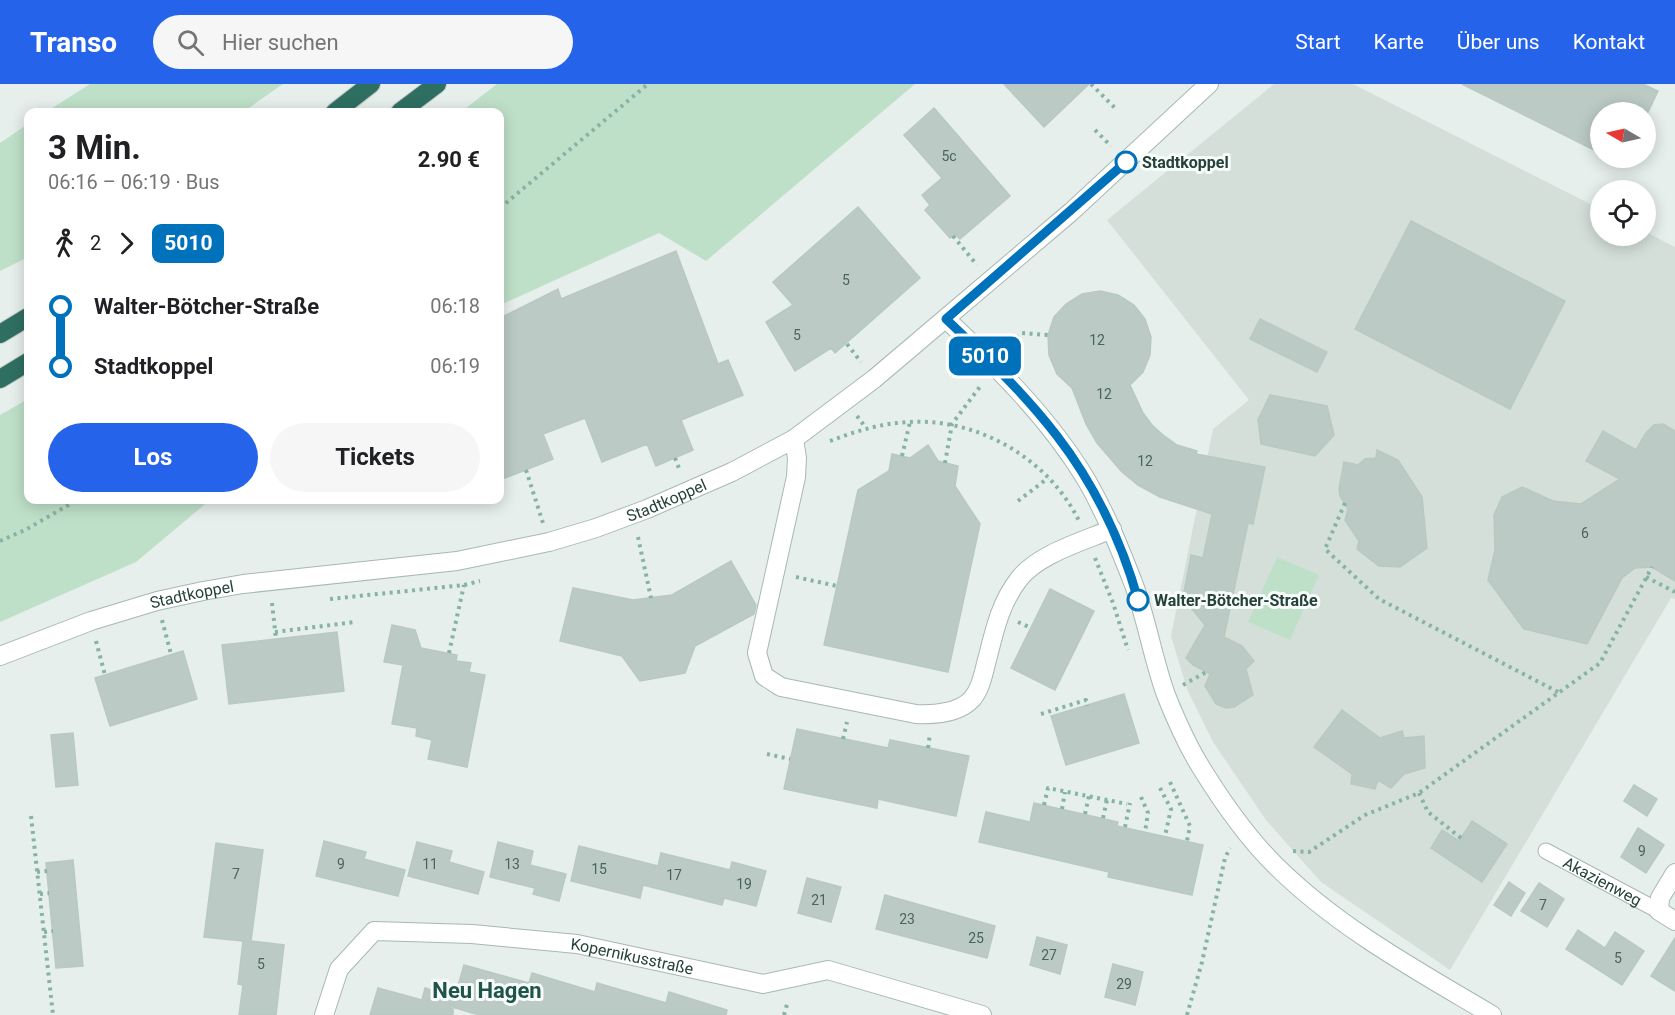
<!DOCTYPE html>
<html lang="de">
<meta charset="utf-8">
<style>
:root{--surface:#fff;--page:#f6f6f6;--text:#202124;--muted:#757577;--accent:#2563eb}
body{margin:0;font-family:Roboto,sans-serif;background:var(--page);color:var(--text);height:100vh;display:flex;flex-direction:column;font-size:22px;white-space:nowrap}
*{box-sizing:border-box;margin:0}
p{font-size:20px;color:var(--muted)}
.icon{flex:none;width:33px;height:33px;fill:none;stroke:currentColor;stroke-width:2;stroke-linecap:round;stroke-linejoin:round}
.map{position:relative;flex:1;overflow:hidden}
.sheet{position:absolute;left:24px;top:24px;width:480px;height:396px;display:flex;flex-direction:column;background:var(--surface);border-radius:12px;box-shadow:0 3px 15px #0003}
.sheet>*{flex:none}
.badge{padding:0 12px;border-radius:9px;font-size:21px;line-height:39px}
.needle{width:39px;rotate:279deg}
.buttons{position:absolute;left:1590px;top:18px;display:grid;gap:12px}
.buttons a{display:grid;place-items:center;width:66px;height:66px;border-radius:50%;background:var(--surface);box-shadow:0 3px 15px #0003;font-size:30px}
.map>.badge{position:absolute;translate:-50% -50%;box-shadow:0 0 0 3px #fff}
.legs{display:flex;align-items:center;gap:9px;height:66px;padding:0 24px;font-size:20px}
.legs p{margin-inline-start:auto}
.overview{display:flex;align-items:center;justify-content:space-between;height:102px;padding:0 24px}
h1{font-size:33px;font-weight:700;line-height:45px}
.primary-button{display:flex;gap:12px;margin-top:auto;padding:12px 24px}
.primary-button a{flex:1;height:69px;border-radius:36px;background:var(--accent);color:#fff;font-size:24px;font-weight:700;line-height:69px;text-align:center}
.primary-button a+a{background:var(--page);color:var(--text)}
ul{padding:0 24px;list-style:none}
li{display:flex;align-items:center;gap:21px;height:60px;font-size:22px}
li i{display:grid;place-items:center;width:9px;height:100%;margin:0 8px;background:currentColor}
li i::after{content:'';width:15px;height:15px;margin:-8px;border:4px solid;border-radius:50%;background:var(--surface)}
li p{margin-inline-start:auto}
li:first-child i{background:linear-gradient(#0000 50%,currentColor 0)}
li:last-child i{background:linear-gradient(currentColor 50%,#0000 0)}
header{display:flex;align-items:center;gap:36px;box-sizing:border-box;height:84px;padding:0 30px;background:var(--accent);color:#fff}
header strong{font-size:28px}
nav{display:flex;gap:33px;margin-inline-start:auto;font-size:21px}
.search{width:420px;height:54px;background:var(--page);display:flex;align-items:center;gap:15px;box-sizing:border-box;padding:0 21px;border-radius:33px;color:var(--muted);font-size:22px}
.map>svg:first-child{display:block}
.built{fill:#d4dfda}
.green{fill:#bfe0c8}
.building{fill:#bbcac4;stroke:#b8c9c2;stroke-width:1.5}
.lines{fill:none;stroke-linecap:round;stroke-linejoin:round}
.service-casing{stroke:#a8b8b2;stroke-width:17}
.minor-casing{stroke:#a8b8b2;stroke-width:20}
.motorway-casing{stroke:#c2cac8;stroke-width:20}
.path{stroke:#86b3a5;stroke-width:4;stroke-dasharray:3 4.5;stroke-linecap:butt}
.service{stroke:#fff;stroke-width:15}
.minor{stroke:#fff;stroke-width:18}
.motorway{stroke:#2f6f62;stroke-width:18}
.line-1-casing{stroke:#fff;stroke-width:14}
.line-1{stroke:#0072bc;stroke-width:9}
.stop-1-dot{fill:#fff;stroke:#0072bc;stroke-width:3}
.labels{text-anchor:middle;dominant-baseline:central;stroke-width:6;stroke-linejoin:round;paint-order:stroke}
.number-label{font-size:14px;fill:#4a645c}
.stop-label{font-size:16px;font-weight:bold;fill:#24423a;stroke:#f7fbf9;text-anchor:start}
.street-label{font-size:16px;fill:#24423a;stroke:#f7fbf9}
.district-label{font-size:22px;font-weight:bold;fill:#1f5548;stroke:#f7fbf9}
</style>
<header>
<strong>Transo</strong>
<div class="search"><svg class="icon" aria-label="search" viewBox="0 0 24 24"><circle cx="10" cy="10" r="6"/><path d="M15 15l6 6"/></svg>Hier suchen</div>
<nav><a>Start</a><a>Karte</a><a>Über uns</a><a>Kontakt</a></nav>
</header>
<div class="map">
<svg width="1675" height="931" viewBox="0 0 1675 931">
<rect width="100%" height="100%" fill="#e6efeb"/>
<!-- built -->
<path class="built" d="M1274,0H1353L1600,125V152H1646V148L1675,163V515L1671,514L1450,886L1321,798L1266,736L1213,658L1187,605L1171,552L1213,345L1249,316L1107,136Z"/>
<!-- green -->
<path class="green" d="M90,0H283L243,28H46Z
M497,0H915L706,177L659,149L500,221V28H461Z
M28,40V173L0,187V59Z
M28,315V416H210L136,478L0,538V331Z
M1277,473L1319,491L1290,556L1248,538Z"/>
<!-- building -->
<path class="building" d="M1004,0H1089L1044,43Z
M1462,0H1643L1658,7L1648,28H1600V69Z
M934,24L1010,112L960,155L955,150L950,154L925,126L930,121L922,111L942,94L904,51Z
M858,123L920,194L835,269L831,264L795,287L766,238L793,221L773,198Z
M1411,137L1565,217L1510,325L1355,245Z
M676,167L718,280L728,276L743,311L681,336L693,366L656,382L647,360L602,378L585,334L543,350L553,375L500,396V234L558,205L561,215Z
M1100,207L1118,211L1134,221L1145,235L1151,253L1150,271L1143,288L1130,301L1143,329L1152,341L1163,351L1177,361L1197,367L1196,370L1265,383L1253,440L1248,439L1224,553L1242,562L1254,577L1246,585L1253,611L1234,623L1226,624L1216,620L1205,602L1210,590L1193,581L1186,574L1205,541L1183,514L1191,471L1203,474L1212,430L1160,413L1138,401L1122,388L1097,359L1086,340L1072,304L1057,290L1049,271L1048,251L1054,233L1066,220L1082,210Z
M1260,235L1327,268L1317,288L1250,255Z
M1270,311L1327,322L1334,351L1315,372L1261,360L1258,336Z
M1663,340L1675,347V497L1652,483L1635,484L1622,494L1587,560L1524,545L1488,496L1495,466L1494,431L1502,413L1522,403L1553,417L1581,420L1620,395L1586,377L1603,347L1636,366L1646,349L1654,341Z
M928,361L938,377L958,382L955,402L980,440L948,588L824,561L858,406L889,387L892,370L910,374Z
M1377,366L1398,376L1422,413L1427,464L1400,483L1379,482L1357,465L1359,457L1345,436L1348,425L1340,412L1339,405L1344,378L1358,381L1365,375L1376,374Z
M731,477L756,521L754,530L695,562L685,589L640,597L622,572L560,557L573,504L633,516L672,511Z
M1050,505L1094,527L1055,606L1011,584Z
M392,541L415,546L421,564L457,571L456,577L471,579L469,588L485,591L467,683L428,675L432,656L416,652L417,644L392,640L403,581L384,578Z
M337,548L344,607L229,620L222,561Z
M183,567L197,615L110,642L95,594Z
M1124,610L1139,659L1066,681L1051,632Z
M1342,626L1380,654L1402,647L1404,654L1424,652L1425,684L1404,690L1391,704L1378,696L1375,705L1351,700L1352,690L1314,663Z
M797,645L888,664L890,656L969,672L956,732L878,715L877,724L784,705Z
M73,649L78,701L56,703L51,651Z
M1634,701L1657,715L1647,732L1624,717Z
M1034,719L1118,738L1117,742L1203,761L1192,811L1108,793L1109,788L979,758L986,728L1030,738Z
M1472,737L1507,760L1482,798L1431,764L1442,746L1459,757Z
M1638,744L1664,761L1646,789L1621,773Z
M324,757L366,768L364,775L405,786L398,812L316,792Z
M417,758L452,767L449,778L484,788L478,810L408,792Z
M498,758L533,767L530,781L566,790L559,817L533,810L535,804L490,793Z
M216,759L263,766L251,857L284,861L276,931H239L243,901L238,900L243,857L204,853Z
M579,762L658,782L661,769L730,786L732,778L766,787L756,822L724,814L722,821L643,801L640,814L571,797Z
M73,776L83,882L56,884L46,779Z
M807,794L841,803L831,838L798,829Z
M1509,798L1525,809L1511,832L1494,821Z
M1539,799L1564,815L1547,843L1521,827Z
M885,811L995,842L987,874L876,845Z
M1578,846L1605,864L1615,848L1644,867L1622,901L1566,865Z
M1037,853L1067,861L1060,890L1030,881Z
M1675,854V907L1651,892Z
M1113,880L1143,888L1135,921L1105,913Z
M464,881L529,899L532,889L595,908L597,899L666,919L669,908L727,926L726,931H479L452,923Z
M378,904L422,916L425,904L454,913L450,924L453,925V931H370Z"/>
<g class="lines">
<defs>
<g id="service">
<path id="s1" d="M1546,767L1659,827"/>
</g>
<g id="minor">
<path d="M946,235C998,284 1050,335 1087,397C1106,430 1120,465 1134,501C1147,537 1153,575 1166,611C1176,636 1188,663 1202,685C1223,719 1246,752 1274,780C1337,843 1416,886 1492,931"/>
<path d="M794,355L797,374L796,393L757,569L764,592L781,603L916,630C934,631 959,629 972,615C982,603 984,586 988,572C995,544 1001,518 1019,495C1038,470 1084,457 1112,445"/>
<path id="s2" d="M0,572L91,537L157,517L203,507L243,500L457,477L549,458L596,444L647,425L732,388L794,355L874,295L1071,128L1209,0"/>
<path d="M1675,789L1660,814L1659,827L1675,837"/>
<path id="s3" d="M324,931L339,885L374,847L472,850L577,860L763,900L828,886L982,931"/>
</g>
<path id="motorway" d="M335,28L371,0
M400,28L437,0
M0,250L28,233
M0,295L28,278"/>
</defs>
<!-- service casing -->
<use href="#service" class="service-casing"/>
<!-- minor casing -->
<use href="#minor" class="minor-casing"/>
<!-- motorway casing -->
<use href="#motorway" class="motorway-casing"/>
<!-- path -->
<path class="path" d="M1091,0L1117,26
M1095,46L1111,62
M500,124L648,0
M953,152L977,181
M847,260L861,278
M1008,266L1021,249L1048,251
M857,332L866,344
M830,357C856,347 882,339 910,338C978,334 1049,375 1079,437
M902,372L910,338
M675,374L680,387
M945,379L952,340L982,300
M526,386L543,439
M1018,417L1048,394
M1345,419L1325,465L1379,515L1560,609
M638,453L651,514
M0,457L25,446L77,416
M1095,474L1113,519L1128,566
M796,493L837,502
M1646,493L1675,508
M330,515L464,501L480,497
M272,519L276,555
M162,536L171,570
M1018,538L1031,544
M275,548L355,538
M96,557L105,591
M449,569L464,501
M1183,601L1206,588
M1041,630L1086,616L1087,622
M843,655L847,638
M928,664L930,650
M767,670L790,675
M1170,698L1190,742L1187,757
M1160,704L1171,725L1165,752
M1419,709L1428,728L1461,754
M1141,713L1148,729L1145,748
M1044,721L1048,704L1127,720
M1062,725L1065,708
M1085,730L1089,712
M31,732L53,931
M1103,734L1107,716
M1125,743L1130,719
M1293,767L1309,768L1365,731L1419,709L1600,579L1652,483
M37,788L47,787
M40,810L49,809
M44,848L53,847
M784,931L788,917
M1187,931L1202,878L1225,774L1230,764"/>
<!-- service -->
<use href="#service" class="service"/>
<!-- minor -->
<use href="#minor" class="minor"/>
<!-- motorway -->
<use href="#motorway" class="motorway"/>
</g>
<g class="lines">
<defs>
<path id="line-1" d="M1126,78L946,235C985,272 1024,309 1057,352C1094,400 1122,458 1138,516"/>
</defs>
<!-- line-1 casing -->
<use href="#line-1" class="line-1-casing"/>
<!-- line-1 -->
<use href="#line-1" class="line-1"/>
</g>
<!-- markers -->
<g class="stop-1-dot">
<circle cx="1126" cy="78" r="10"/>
<circle cx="1138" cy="516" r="10"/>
</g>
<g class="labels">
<!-- number labels -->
<g class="number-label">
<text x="949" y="72">5c</text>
<text x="846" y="196">5</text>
<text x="797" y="251">5</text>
<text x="1097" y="256">12</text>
<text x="1104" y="310">12</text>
<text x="1145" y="377">12</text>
<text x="1585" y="449">6</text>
<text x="1642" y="767">9</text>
<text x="341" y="780">9</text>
<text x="430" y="780">11</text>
<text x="512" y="780">13</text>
<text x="599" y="785">15</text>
<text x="236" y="790">7</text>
<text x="674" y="791">17</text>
<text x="744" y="800">19</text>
<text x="819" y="816">21</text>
<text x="1543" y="821">7</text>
<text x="907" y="835">23</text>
<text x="976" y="854">25</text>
<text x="1049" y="871">27</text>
<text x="1618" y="874">5</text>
<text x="261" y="880">5</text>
<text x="1124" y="900">29</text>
</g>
<!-- stop labels -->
<g class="stop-label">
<text x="1142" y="78">Stadtkoppel</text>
<text x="1154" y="516">Walter-Bötcher-Straße</text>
</g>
<!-- street labels -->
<g class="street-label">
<text stroke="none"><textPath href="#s2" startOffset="688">Stadtkoppel</textPath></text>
<text stroke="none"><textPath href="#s2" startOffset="202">Stadtkoppel</textPath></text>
<text stroke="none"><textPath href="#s1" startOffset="64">Akazienweg</textPath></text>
<text stroke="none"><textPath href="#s3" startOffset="360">Kopernikusstraße</textPath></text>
</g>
<!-- district labels -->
<g class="district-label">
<text x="487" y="906">Neu Hagen</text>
</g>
</g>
</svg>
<div class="buttons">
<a><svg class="needle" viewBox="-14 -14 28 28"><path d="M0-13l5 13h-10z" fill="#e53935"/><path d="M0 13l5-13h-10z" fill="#757577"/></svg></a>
<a><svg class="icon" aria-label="locate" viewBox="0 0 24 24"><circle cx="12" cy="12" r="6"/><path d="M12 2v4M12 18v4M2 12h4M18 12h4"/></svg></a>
</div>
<b class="badge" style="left:985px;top:272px;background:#0072bc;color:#fff">5010</b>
<section class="sheet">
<div class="overview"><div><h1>3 Min.</h1><p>06:16 – 06:19 · Bus</p></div><b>2.90 €</b></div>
<div class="legs"><svg class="icon" aria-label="walk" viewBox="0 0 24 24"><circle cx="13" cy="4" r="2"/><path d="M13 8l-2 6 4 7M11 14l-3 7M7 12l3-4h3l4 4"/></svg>2<svg class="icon" aria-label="forward" viewBox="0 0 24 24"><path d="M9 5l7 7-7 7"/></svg><b class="badge" style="background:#0072bc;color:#fff">5010</b></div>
<ul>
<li><i style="color:#0072bc"></i><b>Walter-Bötcher-Straße</b><p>06:18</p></li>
<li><i style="color:#0072bc"></i><b>Stadtkoppel</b><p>06:19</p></li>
</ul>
<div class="primary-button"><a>Los</a><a>Tickets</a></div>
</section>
</div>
